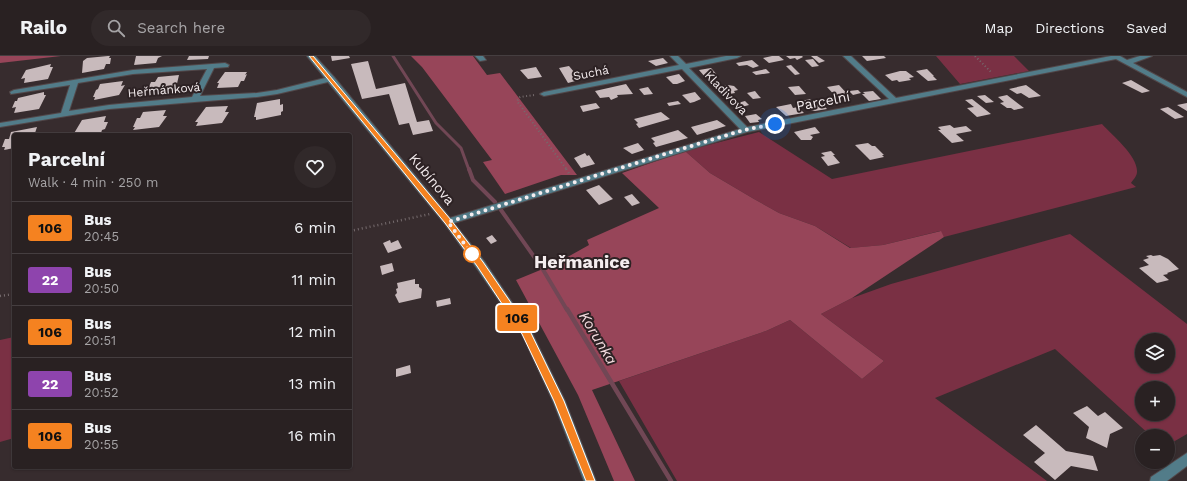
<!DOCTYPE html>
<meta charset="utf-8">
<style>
:root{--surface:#292122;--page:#31292a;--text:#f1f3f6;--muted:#a5a3a5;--line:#453e40}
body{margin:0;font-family:"Work Sans",sans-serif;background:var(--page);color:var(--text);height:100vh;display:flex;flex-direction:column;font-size:15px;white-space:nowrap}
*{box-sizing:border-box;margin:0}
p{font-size:13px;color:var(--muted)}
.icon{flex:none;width:22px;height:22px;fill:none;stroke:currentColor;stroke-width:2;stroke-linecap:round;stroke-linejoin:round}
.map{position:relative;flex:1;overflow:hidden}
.details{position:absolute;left:12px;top:77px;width:340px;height:336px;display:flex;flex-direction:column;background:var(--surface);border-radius:4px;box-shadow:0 1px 3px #0004,0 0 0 1px var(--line)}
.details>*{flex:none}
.badge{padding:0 8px;border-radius:3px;font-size:14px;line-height:26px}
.fabs{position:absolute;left:1135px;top:277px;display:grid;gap:8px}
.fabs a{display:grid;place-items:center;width:40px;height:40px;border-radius:50%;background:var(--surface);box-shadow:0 1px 3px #0004,0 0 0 1px var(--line);font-size:20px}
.you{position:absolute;width:20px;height:20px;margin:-10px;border:3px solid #fff;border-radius:50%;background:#1a73e8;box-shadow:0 0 0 6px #1a73e833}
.map>.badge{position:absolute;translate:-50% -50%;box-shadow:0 0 0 2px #fff}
.round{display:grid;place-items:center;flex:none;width:42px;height:42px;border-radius:21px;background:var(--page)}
.overview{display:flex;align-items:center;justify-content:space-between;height:68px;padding:0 16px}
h1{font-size:19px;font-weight:700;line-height:30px}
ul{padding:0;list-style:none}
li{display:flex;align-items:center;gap:12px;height:52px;padding:0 16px;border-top:1px solid var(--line)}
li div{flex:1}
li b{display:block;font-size:15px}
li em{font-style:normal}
li .badge{min-width:44px;font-weight:700;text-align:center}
header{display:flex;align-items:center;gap:24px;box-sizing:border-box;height:56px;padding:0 20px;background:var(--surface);border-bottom:1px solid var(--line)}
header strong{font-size:19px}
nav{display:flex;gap:22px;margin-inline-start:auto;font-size:14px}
.search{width:280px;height:36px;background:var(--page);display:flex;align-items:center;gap:10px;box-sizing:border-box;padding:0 14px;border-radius:22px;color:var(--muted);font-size:15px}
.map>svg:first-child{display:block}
.green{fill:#7a3044;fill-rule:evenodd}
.forest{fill:#974559}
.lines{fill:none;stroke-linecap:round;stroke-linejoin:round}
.stream-far2{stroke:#714755;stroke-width:3}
.stream-far1{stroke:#714755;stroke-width:4}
.stream{stroke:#714755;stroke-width:4.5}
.building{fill:#c8babc}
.minor-casing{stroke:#524749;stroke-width:2}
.path-far1{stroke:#756b6d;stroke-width:2;stroke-dasharray:1 2.5;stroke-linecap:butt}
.path{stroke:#756b6d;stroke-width:2.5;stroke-dasharray:1 3;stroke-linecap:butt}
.minor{fill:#527c89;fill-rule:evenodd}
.line{fill:#f58220;stroke:#fff}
.walk{stroke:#f5edef;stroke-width:4;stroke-dasharray:0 7.2}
.stop-dot{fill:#fff;stroke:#f58220;stroke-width:2}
.labels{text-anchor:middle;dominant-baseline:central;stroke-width:4;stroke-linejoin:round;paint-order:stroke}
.far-street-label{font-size:12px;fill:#f5edef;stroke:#2d2224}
.street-label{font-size:14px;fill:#f5edef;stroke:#2d2224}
.water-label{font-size:15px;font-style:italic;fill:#f3dade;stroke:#2d2224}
.district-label{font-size:18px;font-weight:bold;fill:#f5edef;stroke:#2d2224}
</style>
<header>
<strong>Railo</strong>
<div class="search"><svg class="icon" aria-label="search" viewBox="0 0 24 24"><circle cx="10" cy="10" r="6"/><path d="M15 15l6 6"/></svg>Search here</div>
<nav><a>Map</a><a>Directions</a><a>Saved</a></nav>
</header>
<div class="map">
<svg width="1187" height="425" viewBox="0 0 1187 425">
<rect width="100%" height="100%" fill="#372c2e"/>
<!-- green -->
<path class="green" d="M936,0H1014L1029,15L960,28Z
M1102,68C1112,79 1138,100 1137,116C1137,120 1133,124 1131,127L1136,131L944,181L940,175L883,189L851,192L815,170L779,157L754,143L710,117L685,95L759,76L832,123Z
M1070,178L1187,268V378L1168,389V380H1151L1055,293L935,342L1047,425H677L619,325L766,275L790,264L862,323L884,305L821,258L852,242L891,228ZM1142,284H1168V310H1142ZM1142,332H1168V358H1142Z
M14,281V382L0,386V284Z"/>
<!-- forest -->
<path class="forest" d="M0,0H61L0,7Z
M411,0H473L487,19L500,17L577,119H561L505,138L483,106L492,104L422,11Z
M685,95L710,117L754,143L779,157L815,170L850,192L883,189L941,175L944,181L852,242L821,258L884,305L862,323L790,264L766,275L592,334L635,425H614L578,339L516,224L555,208L589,189L587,184L659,152L622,117Z"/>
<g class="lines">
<!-- stream-far2 -->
<path class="stream-far2" d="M393,0L436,67L461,92L469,114"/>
<!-- stream-far1 -->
<path class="stream-far1" d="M469,113L473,124L495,146
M501,154L542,212L567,254"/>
<!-- stream -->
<path class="stream" d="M567,253L671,425"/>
</g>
<!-- building -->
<path class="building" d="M108,0H110L109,2H111L110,8H106L104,13L82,17L83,5L87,2Z
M136,0H162L158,2L156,7L134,9Z
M189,0H209L208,3L187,4Z
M331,0H349L350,2L332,5Z
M772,0H779L784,4L769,7L763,2Z
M786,0H802L803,1L797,4L795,2L790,3Z
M811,0H817L825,5L819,7Z
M862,0H884L886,2L867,5Z
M663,2L668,7L656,10L648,5Z
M813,3L817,8L819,10L812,11L805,4Z
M752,4L759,10L753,12L747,9L739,10L736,7Z
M368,5L376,33L405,27L417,66L429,64L433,75L413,79L409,67L399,69L389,38L362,43L351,8Z
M51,8L50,11H53L48,23L24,27L25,22L21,23L26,14Z
M791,9L800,18L795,19L786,10Z
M569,10L574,16L579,24L568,27L559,12Z
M536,11L542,21L528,23L520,14Z
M711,12L718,20L705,21L699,14Z
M605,13L608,19L596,21L593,17Z
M766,13L770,17L756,19L752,16Z
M927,13L934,20H933L937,24L928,25L916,15Z
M900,15H906L914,21L909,22L911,24L899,26L897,24L892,25L885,19Z
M225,16H247L245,19L247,18L244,25H241L238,31L217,32L219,27H217Z
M679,18L685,25L677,28H673L666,21Z
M179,19L176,32L172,35L149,36L150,33H148L151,26H155L158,21Z
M1131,24L1150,35L1142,37L1122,27Z
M123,25L121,30L125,29L119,39L94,44L95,41H93L96,34L98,33L100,28Z
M626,28L633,38L617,39L618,41L611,44L609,41L600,42L595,35Z
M728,29L734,30L738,34L734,35L735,37L724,39L716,32Z
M839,29L851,42L839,44L827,31Z
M1026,29L1041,40L1029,42L1021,37L1017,38L1009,33Z
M799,30L806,38L795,39L788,31Z
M648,31L653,38L644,39L639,33Z
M858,34L861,37L853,39L849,35Z
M755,35L759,40L761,42L753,43L747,37Z
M873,35L881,43L869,45L862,38H865L863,36Z
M44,36V39H46L39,53L14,57L16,51L12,52L15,45H17L18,42Z
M695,36L701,43L694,46L690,47L682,39Z
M985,39L994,46L986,47L977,40Z
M1007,39L1024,52L1014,54L1011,52H1007L1000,47L1004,46L998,41Z
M280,43V49L283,48V55L281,56V59L256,64V61H254L257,47Z
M810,43L812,46L819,45L827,53L815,55L811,54L802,45Z
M972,43L991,58L977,61L967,52L974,51L965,44Z
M678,45L681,48L669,50L667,47Z
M745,45L749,49L738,52L734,48Z
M596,47L600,52L583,56L580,50Z
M1187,47V55L1177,49Z
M791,48L793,52L798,51L804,57L786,60L776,51Z
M228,50L225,56H229L222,67L196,70L198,66H195L206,51Z
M1168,51L1184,61L1175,63L1160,53Z
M166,54L163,60H167L159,71L133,74L135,71H133L137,62H140L143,56Z
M661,56L670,63L639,72L636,68L638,67L634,63Z
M756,58L762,63L758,64L759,66L750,67L745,60Z
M106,60L104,66H108L105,73L102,74L101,77L73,79L82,64Z
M717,64L726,70L697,79L691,71Z
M950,69L954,72L966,70L972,75L956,78L964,85L952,87L938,74H941L938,71Z
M37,71L35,77H38V79H14V92L4,94L5,91H2L5,83H9L11,76Z
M815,71L820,77L810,79L813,81L811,84H801L794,76Z
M678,74L688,82L656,91L653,87L655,86L651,82Z
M638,87L644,94L632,98L623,92Z
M868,87L872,90H875L884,99H882L884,101L870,104L855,89Z
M831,95L835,99H833L840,107L828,110L821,101L825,100L821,97Z
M585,97L587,100L589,99L595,108L581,112L574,102Z
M599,129L613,143L599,149L586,134Z
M632,138L640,147L632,150L624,141Z
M492,179L497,185L491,188L486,182Z
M390,184L391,187L398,184L402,192L388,197L383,187Z
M1151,199L1153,200L1160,199L1168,203L1179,213L1167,217L1168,218L1163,219L1169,224L1157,227L1139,212L1149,209L1143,204L1149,202L1146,200Z
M392,207L394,215L382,219L380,210Z
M415,223V228H419V231L422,233L421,242L399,247L395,239L397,237L396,233L398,232L397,227Z
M450,242L451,248L437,251L436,245Z
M410,309L411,317L396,321V313Z
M1087,350L1098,360L1105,356L1123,372L1110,378L1107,392L1086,382L1089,371L1073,357Z
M1036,369L1066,395L1093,400L1098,415L1071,410L1055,424L1034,406L1045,397L1023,379Z"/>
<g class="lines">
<defs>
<path id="minor" d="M307,0H315L334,21L450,162L740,73L682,13L544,40L540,38L544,36L679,9L670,0H678L686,8L726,0H741L737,2L689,12L747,71L889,43L843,0H851L896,42L1111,0H1120L1127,4L1140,0H1152L1133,7L1187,36V41L1116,3L747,76L454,167L484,205L530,273L565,345L596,425H584L553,345L522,278L476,211L445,168L328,26L277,38L257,41L109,53L0,71V67L61,57L70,29L11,38L10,36L14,34L133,14L225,7L229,9L228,11L214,12L200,40L257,37L277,34L325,22ZM207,13L192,41L109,49L69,55L78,27L133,18Z
M475,0H483L486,4L480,5Z
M1187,397V410L1167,425H1150L1151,421Z"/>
</defs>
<!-- minor casing -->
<use href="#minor" class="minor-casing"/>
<!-- path-far1 -->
<path class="path-far1" d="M975,0L992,17
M534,39L520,41L517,45L567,114"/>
<!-- path -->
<path class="path" d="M566,113L570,119
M350,175L430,158
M0,240L14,238"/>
<!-- minor -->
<use href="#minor" class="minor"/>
</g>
<!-- line -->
<path class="line" d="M309,0H313L451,164L483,206L529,273L564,345L595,425H586L554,345L522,278L477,210L445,167Z"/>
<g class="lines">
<!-- walk -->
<path class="walk" d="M472,198L448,166L678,94L744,74L775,68"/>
</g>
<!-- markers -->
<circle class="stop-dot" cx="472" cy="198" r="8"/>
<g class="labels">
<!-- far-street labels -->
<g class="far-street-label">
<text transform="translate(591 17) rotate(-11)">Suchá</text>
<text transform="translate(164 34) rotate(-5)">Heřmánková</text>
<text transform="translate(726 37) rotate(46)">Kladivova</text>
</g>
<!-- street labels -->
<g class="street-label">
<text transform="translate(823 45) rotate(-11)">Parcelní</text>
<text transform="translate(432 123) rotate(50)">Kubínova</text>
</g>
<!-- water labels -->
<g class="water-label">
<text transform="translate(598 282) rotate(59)">Korunka</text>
</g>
<!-- district labels -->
<g class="district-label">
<text x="582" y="205">Heřmanice</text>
</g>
</g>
</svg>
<div class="fabs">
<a><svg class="icon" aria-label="layers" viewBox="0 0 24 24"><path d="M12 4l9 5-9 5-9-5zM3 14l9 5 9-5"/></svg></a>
<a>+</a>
<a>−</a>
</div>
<div class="you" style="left:775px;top:68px"></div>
<b class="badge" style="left:517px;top:262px;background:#f58220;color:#111">106</b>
<section class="details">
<div class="overview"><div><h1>Parcelní</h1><p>Walk · 4 min · 250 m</p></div><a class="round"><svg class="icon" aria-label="heart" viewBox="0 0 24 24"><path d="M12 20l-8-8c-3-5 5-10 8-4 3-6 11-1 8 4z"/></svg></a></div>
<ul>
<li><span class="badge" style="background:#f58220;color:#111">106</span><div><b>Bus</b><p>20:45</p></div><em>6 min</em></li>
<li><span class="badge" style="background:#8e44ad;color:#fff">22</span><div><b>Bus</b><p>20:50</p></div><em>11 min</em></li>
<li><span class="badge" style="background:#f58220;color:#111">106</span><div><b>Bus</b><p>20:51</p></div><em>12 min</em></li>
<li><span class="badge" style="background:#8e44ad;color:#fff">22</span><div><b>Bus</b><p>20:52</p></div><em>13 min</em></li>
<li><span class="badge" style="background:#f58220;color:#111">106</span><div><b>Bus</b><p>20:55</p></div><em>16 min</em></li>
</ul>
</section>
</div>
